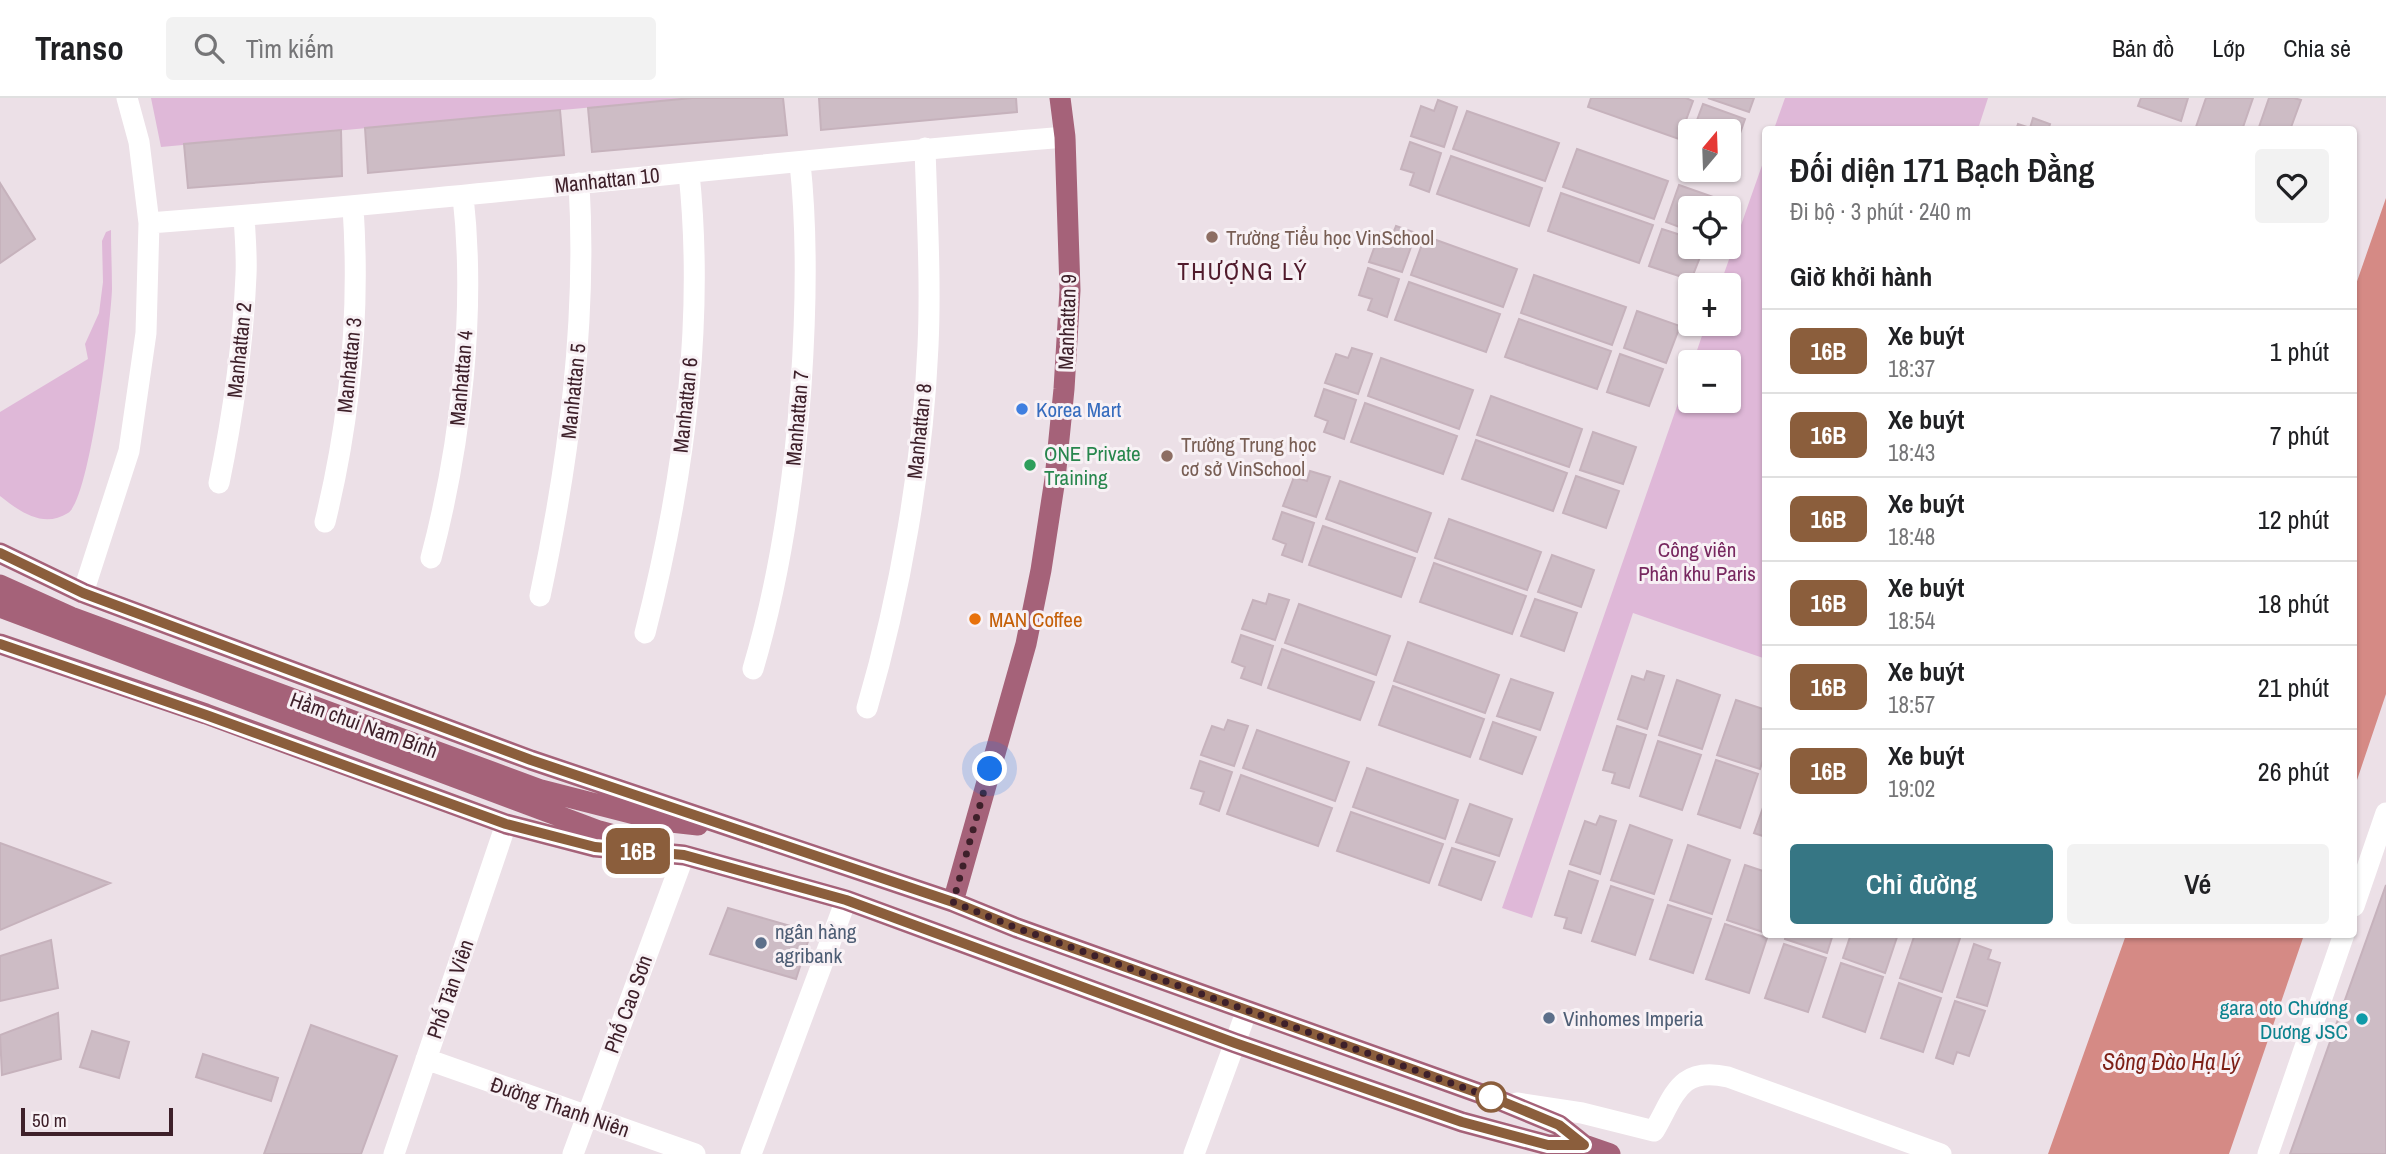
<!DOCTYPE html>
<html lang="vi">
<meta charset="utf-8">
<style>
:root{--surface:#fff;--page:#f2f2f2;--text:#202124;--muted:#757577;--line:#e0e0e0;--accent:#367684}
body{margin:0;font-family:"Archivo Narrow",sans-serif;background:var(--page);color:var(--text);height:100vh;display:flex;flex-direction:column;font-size:26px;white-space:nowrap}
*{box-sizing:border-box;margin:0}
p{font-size:23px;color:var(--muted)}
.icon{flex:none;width:38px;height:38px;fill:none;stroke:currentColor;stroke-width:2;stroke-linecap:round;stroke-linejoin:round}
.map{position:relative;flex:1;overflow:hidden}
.panel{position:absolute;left:1762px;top:28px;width:595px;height:812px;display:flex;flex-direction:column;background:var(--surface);border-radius:7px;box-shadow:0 2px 5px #0004}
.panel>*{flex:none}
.badge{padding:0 14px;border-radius:10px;font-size:24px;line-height:46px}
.needle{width:46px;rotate:19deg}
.fabs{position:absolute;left:1678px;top:21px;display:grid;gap:14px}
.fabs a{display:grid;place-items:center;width:63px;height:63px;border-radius:7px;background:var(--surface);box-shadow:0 2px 5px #0004;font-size:35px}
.scale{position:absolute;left:21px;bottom:18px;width:152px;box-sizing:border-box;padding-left:7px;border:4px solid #3e202a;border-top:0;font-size:19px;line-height:24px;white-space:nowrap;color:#3e202a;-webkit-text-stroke:5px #f8f1f5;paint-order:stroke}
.you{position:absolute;width:35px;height:35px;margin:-18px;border:5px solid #fff;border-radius:50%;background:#1a73e8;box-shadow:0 0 0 10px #1a73e833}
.map>.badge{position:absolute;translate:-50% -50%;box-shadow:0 0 0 4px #fff}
h2{padding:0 28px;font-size:26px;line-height:63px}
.round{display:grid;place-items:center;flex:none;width:74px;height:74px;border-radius:7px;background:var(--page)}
.head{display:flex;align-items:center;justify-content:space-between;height:119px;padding:0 28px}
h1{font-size:33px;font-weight:600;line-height:52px}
.button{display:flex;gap:14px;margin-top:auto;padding:14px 28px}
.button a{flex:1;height:80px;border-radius:7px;background:var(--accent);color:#fff;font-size:28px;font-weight:600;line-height:80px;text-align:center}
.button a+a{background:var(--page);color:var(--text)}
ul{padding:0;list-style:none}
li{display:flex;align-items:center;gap:21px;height:84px;padding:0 28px;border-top:2px solid var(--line)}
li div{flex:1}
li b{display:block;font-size:26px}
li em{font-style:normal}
li .badge{min-width:77px;font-weight:700;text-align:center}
header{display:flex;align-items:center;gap:42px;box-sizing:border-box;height:98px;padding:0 35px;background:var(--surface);border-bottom:2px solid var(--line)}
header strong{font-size:33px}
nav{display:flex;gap:38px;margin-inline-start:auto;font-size:24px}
.search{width:490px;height:63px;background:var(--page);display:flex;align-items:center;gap:18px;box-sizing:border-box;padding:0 24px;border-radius:7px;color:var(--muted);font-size:26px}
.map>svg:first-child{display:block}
.green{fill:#dfb8d8}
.water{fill:#d58a85}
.building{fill:#cdbcc5;stroke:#c6b2bc;stroke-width:2}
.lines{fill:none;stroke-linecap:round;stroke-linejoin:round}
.minor{stroke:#fff;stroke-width:21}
.major{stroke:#a56279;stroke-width:21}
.line-casing{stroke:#fff;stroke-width:16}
.line{stroke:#8b5e3c;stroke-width:10}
.walk{stroke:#3e202a;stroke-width:7;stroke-dasharray:0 12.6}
.education-dot{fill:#8d6e63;stroke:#f8f1f5;stroke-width:2.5}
.shop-dot{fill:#3f7fe0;stroke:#f8f1f5;stroke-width:2.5}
.leisure-dot{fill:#2e9e5b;stroke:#f8f1f5;stroke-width:2.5}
.food-dot{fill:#e8710a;stroke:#f8f1f5;stroke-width:2.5}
.service-dot{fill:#5c6f8a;stroke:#f8f1f5;stroke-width:2.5}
.culture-dot{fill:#0f9aa8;stroke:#f8f1f5;stroke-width:2.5}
.stop-dot{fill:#fff;stroke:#8b5e3c;stroke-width:3.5}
.labels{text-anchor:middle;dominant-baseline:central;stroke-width:6;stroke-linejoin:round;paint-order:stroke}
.street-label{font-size:21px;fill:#3e202a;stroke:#f8f1f5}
.education-label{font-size:21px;fill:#785e54;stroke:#f8f1f5;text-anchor:start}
.shop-label{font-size:21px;fill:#366cbe;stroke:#f8f1f5;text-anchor:start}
.leisure-label{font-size:21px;fill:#27864d;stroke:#f8f1f5;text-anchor:start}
.park-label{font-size:21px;fill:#77275f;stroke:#f8f1f5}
.food-label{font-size:21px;fill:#c56008;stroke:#f8f1f5;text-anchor:start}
.service-label{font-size:21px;fill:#4e5e75;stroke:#f8f1f5;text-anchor:start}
.culture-label{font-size:21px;fill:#0d838f;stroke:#f8f1f5;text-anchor:end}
.water-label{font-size:23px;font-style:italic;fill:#7d1f16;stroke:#f8f1f5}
.quarter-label{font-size:24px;letter-spacing:2px;fill:#511b2c;stroke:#f8f1f5}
</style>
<header>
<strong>Transo</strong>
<div class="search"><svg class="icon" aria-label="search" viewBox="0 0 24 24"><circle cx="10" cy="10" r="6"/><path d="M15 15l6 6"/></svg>Tìm kiếm</div>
<nav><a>Bản đồ</a><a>Lớp</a><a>Chia sẻ</a></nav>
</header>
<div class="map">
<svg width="2386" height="1056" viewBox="0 0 2386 1056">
<rect width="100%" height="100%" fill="#ece0e7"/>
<!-- green -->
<path class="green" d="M151,0H692L161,49Z
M1785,0H1988L1978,31H1774Z
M1766,56V561L1633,515L1532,820L1502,810L1690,271V303H1729V264H1693L1706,226H1729V187H1720Z
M111,132C111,152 112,172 112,191C111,223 90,402 68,415C43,431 19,413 0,398V314L88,261L85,246L99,215L103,184L102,143L106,134Z"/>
<!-- water -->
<path class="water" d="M2386,100V596L2354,691V192Z
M2126,837H2304L2229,1056H2048Z"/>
<!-- building -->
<path class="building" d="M692,0H783L787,37L592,54L588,10Z
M819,0H1016L1017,14L821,32Z
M1591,0H1686L1693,3L1679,41L1588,9Z
M1708,0H1754L1749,14Z
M2141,0H2188L2181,23L2138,8Z
M2206,0H2253L2242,32H2204L2196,29Z
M2269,0H2294L2301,2L2290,32H2258Z
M1438,2L1457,9L1444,49L1411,38L1421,8L1434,13Z
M1703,6L1745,21L1732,58L1729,57V33H1693Z
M560,12L564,57L368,75L365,30Z
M1467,13L1559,45L1545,83L1453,51Z
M2033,20L2050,26L2048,32H2016L2018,26L2030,30Z
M341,32L342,78L188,90L184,46Z
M1410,44L1441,55L1429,94L1410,87L1414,75L1401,71Z
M1577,51L1668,83L1654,121L1563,89Z
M1451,58L1542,90L1529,128L1437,96Z
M0,85L35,141L0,165Z
M1679,87L1722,102L1719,110H1690V133L1666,124Z
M1561,95L1653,127L1639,165L1548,133Z
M1396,128L1416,135L1402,174L1369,164L1380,134L1392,138Z
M1662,131L1690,140V149H1704L1691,182L1649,168Z
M1425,138L1517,171L1503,209L1411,177Z
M1368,170L1399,181L1387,219L1368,212L1372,201L1359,197Z
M1534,177L1626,209L1612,247L1521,215Z
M1409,184L1500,216L1486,254L1395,222Z
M1637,213L1680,228L1666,265L1624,250Z
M1519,221L1611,253L1597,291L1505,259Z
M1352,250L1372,256L1358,296L1325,285L1336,256L1348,260Z
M1620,256L1663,271L1649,308L1607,294Z
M1381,260L1473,292L1459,331L1368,298Z
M1324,291L1356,302L1344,341L1324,334L1328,323L1315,318Z
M1491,298L1582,331L1569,369L1477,337Z
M1365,305L1457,338L1443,376L1351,344Z
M1593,334L1636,349L1623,386L1580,372Z
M1476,342L1567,375L1553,413L1462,381Z
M1310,373L1330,379L1316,419L1283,408L1294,379L1307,383Z
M1576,378L1619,393L1606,430L1563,415Z
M1340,383L1431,415L1417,454L1326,421Z
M1282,414L1314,425L1302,464L1282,457L1286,446L1273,441Z
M1449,421L1541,454L1527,492L1435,460Z
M1323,428L1415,460L1401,499L1309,467Z
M1552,457L1594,472L1581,509L1538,494Z
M1434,465L1526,498L1512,536L1420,504Z
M1269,496L1289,502L1275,542L1242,531L1253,502L1266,506Z
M1535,501L1577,515L1564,553L1521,538Z
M1299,506L1390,538L1376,577L1285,545Z
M1241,537L1273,548L1261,587L1241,580L1245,569L1232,564Z
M1408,544L1499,577L1485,615L1394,583Z
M1282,551L1374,584L1360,622L1268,590Z
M1647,573L1664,578L1647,631L1618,621L1632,578L1644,582Z
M1511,581L1553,595L1540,632L1497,618Z
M1677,582L1720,597L1702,651L1659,637Z
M1393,588L1484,621L1470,659L1379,627Z
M1736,602L1766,612V653L1760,671L1717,657Z
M1228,622L1248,628L1234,668L1201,657L1212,628L1224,632Z
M1493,624L1536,639L1522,676L1480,661Z
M1617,628L1646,637L1629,690L1612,685L1615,675L1603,672Z
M1257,632L1349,664L1335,703L1243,670Z
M1658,643L1701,657L1682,712L1640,698Z
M1716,662L1758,676L1740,730L1698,716Z
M1200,663L1232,674L1219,713L1200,706L1204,694L1191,690Z
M1367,670L1458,702L1445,741L1353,709Z
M1241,677L1332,710L1318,748L1227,716Z
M1766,701V739L1754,735Z
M1470,706L1512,721L1499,758L1456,744Z
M1351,714L1443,746L1429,785L1337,753Z
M1600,718L1616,723L1600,776L1570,766L1585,723L1596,727Z
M1630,727L1672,742L1654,796L1611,782Z
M0,745L110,785L0,832Z
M1688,747L1730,762L1712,816L1670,802Z
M1452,750L1495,764L1481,802L1439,787Z
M1745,767L1766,774V835L1727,822Z
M1569,773L1598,783L1581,835L1564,830L1567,820L1555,817Z
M2386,787V1056H2290Z
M1611,788L1653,802L1635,857L1592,843Z
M1668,807L1711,821L1693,875L1650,861Z
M728,810L811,834L796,881L710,856Z
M1725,826L1767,840L1749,895L1706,881Z
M1786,836H1833L1827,855L1785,841Z
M1851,836H1898L1885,875L1843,860Z
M1915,836H1950L1960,840L1942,894L1900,880Z
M51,842L58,890L0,903V858Z
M1784,846L1826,860L1808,914L1765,900Z
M1974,846L1991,852L1988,861L2000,865L1987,908L1957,899Z
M1841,865L1883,879L1865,934L1823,919Z
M1899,885L1941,900L1923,954L1881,940Z
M1955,903L1985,913L1969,958L1957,954L1953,966L1936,960Z
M58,915L61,961L2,977L0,937Z
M311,927L397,958L361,1056H264Z
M92,933L129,944L119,980L80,969Z
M203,956L278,980L271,1003L196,979Z"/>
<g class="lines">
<!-- minor -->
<path class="minor" d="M149,125C455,102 760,64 1065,39
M219,385C233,317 243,247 246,177C247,158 245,137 244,118
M325,424C350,322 360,213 353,109
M431,460C461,347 476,214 463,98
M83,495L129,353L146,235L149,125L139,44L127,0
M540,498C569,362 587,224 579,85
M645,535C683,387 705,228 689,75
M753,571C780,480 794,383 801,288C806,214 808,139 800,65
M867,610C900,497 923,365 928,248C931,183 927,116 925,50
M2354,808L2386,715
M426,961L695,1056
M1517,1005L1582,1015L1654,1033C1675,997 1679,968 1728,979L1941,1056
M394,1056L506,726
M573,1056L684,757
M751,1056L846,802
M1194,1056L1247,912
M2268,1056L2344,836"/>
<!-- major -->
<path class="major" d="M0,455L83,495L531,662L953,804L1017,830L1501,1003L1559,1027L1584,1047
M0,487L71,519L541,692L662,723L698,727
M0,509L599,733L632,742
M0,546L206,616L506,726L595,749L684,757L846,802L1235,945L1462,1024L1548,1047H1584L1610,1056
M953,804L1026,546L1041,472L1055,381L1064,291L1070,192L1065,39L1060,0"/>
</g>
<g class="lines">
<defs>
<path id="line" d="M0,455L83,495L531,662L953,804L1017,830L1501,1003L1559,1027L1584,1047H1548L1462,1024L1235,945L846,802L684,757L595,749L506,726L206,617L0,546"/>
</defs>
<!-- line casing -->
<use href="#line" class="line-casing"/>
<!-- line -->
<use href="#line" class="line"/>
<!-- walk -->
<path class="walk" d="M990,671L953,804L1017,830L1501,1003L1491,999"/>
</g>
<!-- markers -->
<g class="education-dot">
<circle cx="1212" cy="139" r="7"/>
<circle cx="1167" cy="358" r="7"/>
</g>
<circle class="shop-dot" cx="1022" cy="311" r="7"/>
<circle class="leisure-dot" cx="1030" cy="367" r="7"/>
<circle class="food-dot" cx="975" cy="521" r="7"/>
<g class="service-dot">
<circle cx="761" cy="845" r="7"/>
<circle cx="1549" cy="920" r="7"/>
</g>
<circle class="culture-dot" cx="2362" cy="921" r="7"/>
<circle class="stop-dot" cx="1491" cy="999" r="14"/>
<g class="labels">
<!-- street labels -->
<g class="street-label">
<text transform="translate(607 82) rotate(-6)">Manhattan 10</text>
<text transform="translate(1067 224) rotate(-88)">Manhattan 9</text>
<text transform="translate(239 252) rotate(-84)">Manhattan 2</text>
<text transform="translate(349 267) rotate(-84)">Manhattan 3</text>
<text transform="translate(461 280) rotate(-85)">Manhattan 4</text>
<text transform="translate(573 293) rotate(-84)">Manhattan 5</text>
<text transform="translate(685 307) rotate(-84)">Manhattan 6</text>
<text transform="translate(797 320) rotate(-85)">Manhattan 7</text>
<text transform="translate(919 333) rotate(-84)">Manhattan 8</text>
<text transform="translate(364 627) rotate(20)">Hầm chui Nam Bính</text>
<text transform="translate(450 891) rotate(-71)">Phố Tản Viên</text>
<text transform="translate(628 906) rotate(-70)">Phố Cao Sơn</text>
<text transform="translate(560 1009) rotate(19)">Đường Thanh Niên</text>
</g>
<!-- education labels -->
<g class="education-label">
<text x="1226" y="139">Trường Tiểu học VinSchool</text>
<text x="1181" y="346">Trường Trung học<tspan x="1181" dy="24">cơ sở VinSchool</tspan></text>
</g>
<!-- shop labels -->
<g class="shop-label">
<text x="1036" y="311">Korea Mart</text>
</g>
<!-- leisure labels -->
<g class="leisure-label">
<text x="1044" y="355">ONE Private<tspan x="1044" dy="24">Training</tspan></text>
</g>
<!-- park labels -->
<g class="park-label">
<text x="1697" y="451">Công viên<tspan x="1697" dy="24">Phân khu Paris</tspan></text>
</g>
<!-- food labels -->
<g class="food-label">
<text x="989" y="521">MAN Coffee</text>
</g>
<!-- service labels -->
<g class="service-label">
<text x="775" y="833">ngân hàng<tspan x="775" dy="24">agribank</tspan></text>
<text x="1563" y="920">Vinhomes Imperia</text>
</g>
<!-- culture labels -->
<g class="culture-label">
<text x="2348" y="909">gara oto Chương<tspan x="2348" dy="24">Dương JSC</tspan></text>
</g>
<!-- water labels -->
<g class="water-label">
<text x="2171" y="963">Sông Đào Hạ Lý</text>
</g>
<!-- quarter labels -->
<g class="quarter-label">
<text x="1243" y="173">THƯỢNG LÝ</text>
</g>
</g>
</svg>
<div class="fabs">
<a><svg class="needle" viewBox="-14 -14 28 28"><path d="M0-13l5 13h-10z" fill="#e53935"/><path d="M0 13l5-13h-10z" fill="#757577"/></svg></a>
<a><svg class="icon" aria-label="locate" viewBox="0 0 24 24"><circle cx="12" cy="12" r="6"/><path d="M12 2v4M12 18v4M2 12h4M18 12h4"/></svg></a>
<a>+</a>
<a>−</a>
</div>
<div class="scale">50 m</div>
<div class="you" style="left:990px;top:671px"></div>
<b class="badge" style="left:638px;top:753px;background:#8b5e3c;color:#fff">16B</b>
<section class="panel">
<div class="head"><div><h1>Đối diện 171 Bạch Đằng</h1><p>Đi bộ · 3 phút · 240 m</p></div><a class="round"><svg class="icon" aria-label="heart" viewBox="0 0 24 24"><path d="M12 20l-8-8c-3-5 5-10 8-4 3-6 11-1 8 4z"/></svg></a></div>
<h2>Giờ khởi hành</h2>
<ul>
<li><span class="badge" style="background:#8b5e3c;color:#fff">16B</span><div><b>Xe buýt</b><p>18:37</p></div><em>1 phút</em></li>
<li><span class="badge" style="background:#8b5e3c;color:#fff">16B</span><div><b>Xe buýt</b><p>18:43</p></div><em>7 phút</em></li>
<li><span class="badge" style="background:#8b5e3c;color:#fff">16B</span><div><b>Xe buýt</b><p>18:48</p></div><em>12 phút</em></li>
<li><span class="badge" style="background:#8b5e3c;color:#fff">16B</span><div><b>Xe buýt</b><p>18:54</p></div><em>18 phút</em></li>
<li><span class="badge" style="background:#8b5e3c;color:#fff">16B</span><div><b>Xe buýt</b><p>18:57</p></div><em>21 phút</em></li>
<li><span class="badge" style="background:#8b5e3c;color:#fff">16B</span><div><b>Xe buýt</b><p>19:02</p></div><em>26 phút</em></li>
</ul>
<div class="button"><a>Chỉ đường</a><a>Vé</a></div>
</section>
</div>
